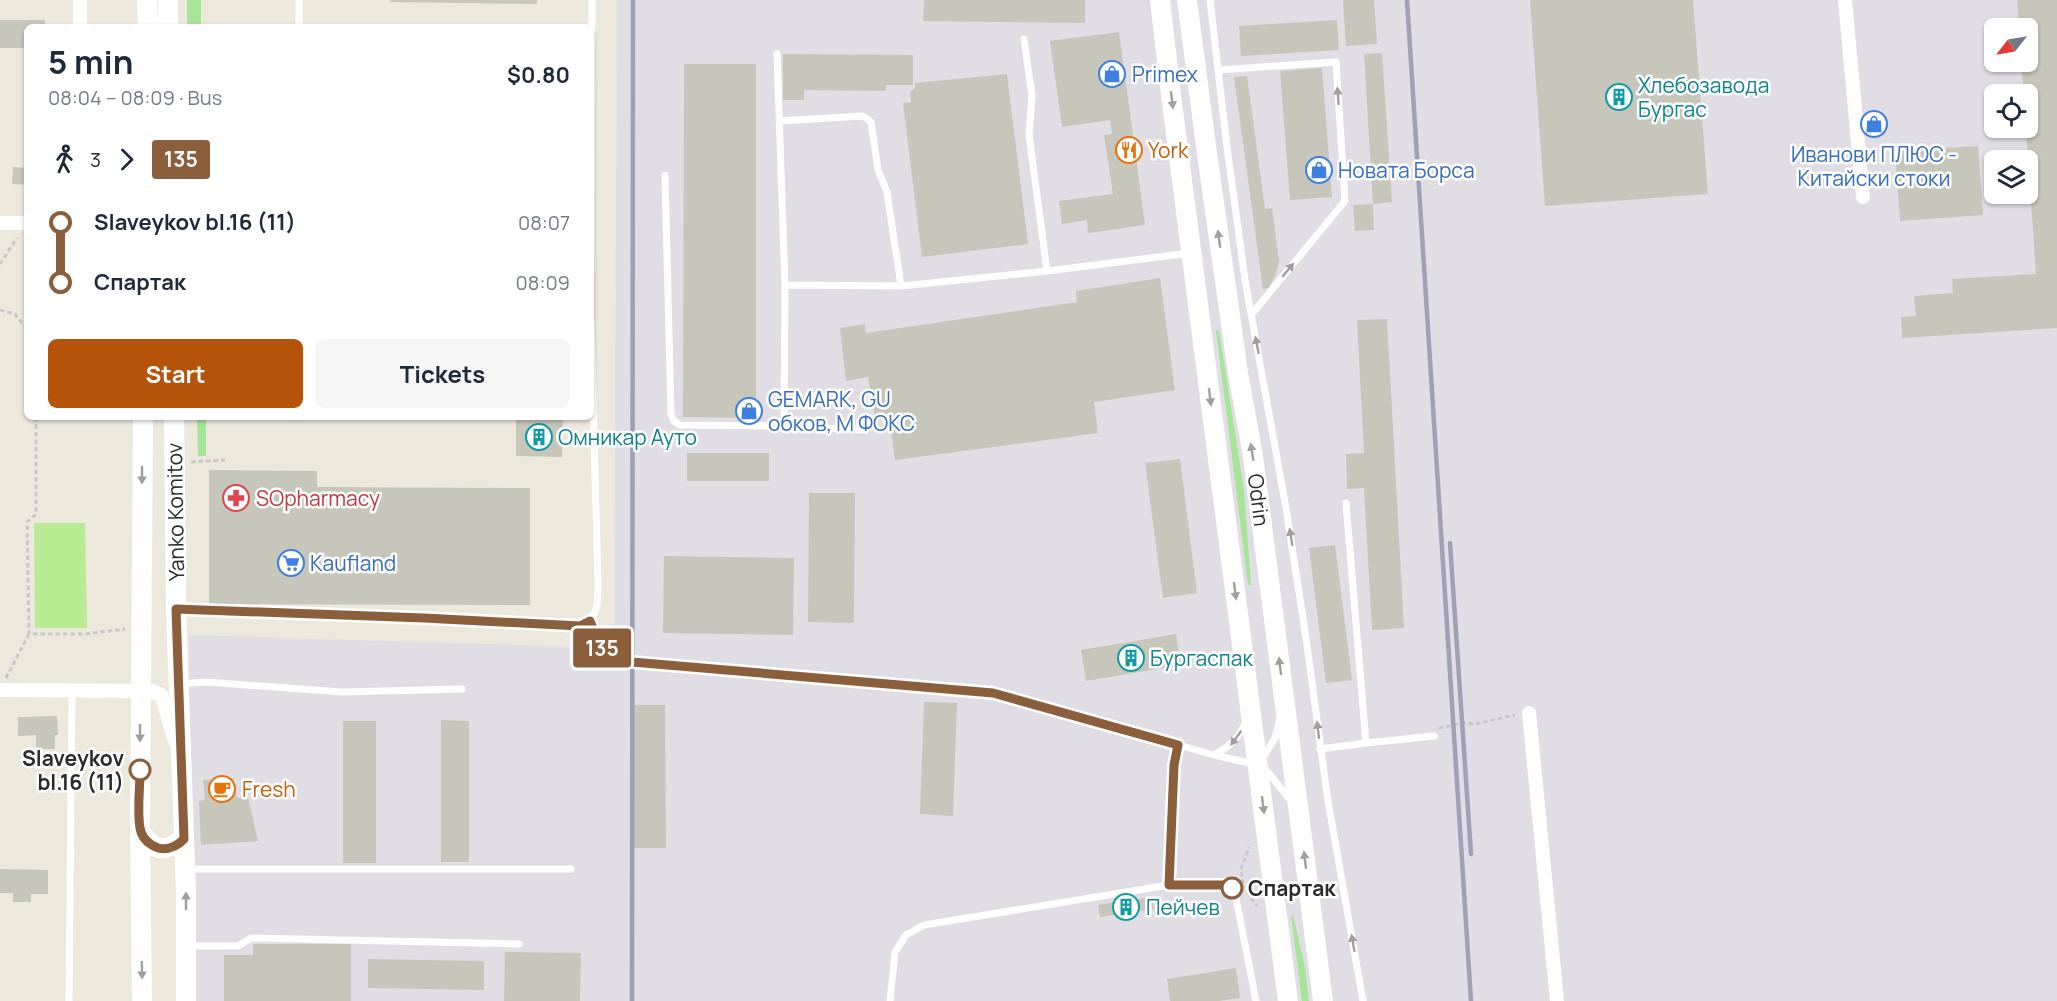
<!DOCTYPE html>
<meta charset="utf-8">
<style>
:root{--surface:#fff;--page:#f6f6f7;--text:#1f2937;--muted:#747a83;--accent:#b45309}
body{margin:0;font-family:Manrope,sans-serif;background:var(--page);color:var(--text);height:100vh;display:flex;flex-direction:column;font-size:22px;white-space:nowrap}
*{box-sizing:border-box;margin:0}
p{font-size:20px;color:var(--muted)}
.icon{flex:none;width:33px;height:33px;fill:none;stroke:currentColor;stroke-width:2;stroke-linecap:round;stroke-linejoin:round}
.map{position:relative;flex:1;overflow:hidden}
.panel{position:absolute;left:24px;top:24px;width:570px;height:396px;display:flex;flex-direction:column;background:var(--surface);border-radius:9px;box-shadow:0 2px 4px #0004}
.panel>*{flex:none}
.badge{padding:0 12px;border-radius:4px;font-size:21px;line-height:39px}
.needle{width:39px;rotate:239deg}
.tools{position:absolute;left:1984px;top:18px;display:grid;gap:12px}
.tools a{display:grid;place-items:center;width:54px;height:54px;border-radius:9px;background:var(--surface);box-shadow:0 2px 4px #0004;font-size:30px}
.map>.badge{position:absolute;translate:-50% -50%;box-shadow:0 0 0 3px #fff}
.legs{display:flex;align-items:center;gap:9px;height:66px;padding:0 24px;font-size:20px}
.legs p{margin-inline-start:auto}
.headline{display:flex;align-items:center;justify-content:space-between;height:102px;padding:0 24px}
h1{font-size:33px;font-weight:700;line-height:45px}
.cta{display:flex;gap:12px;margin-top:auto;padding:12px 24px}
.cta a{flex:1;height:69px;border-radius:9px;background:var(--accent);color:#fff;font-size:24px;font-weight:700;line-height:69px;text-align:center}
.cta a+a{background:var(--page);color:var(--text)}
ul{padding:0 24px;list-style:none}
li{display:flex;align-items:center;gap:21px;height:60px;font-size:22px}
li i{display:grid;place-items:center;width:9px;height:100%;margin:0 8px;background:currentColor}
li i::after{content:'';width:15px;height:15px;margin:-8px;border:4px solid;border-radius:50%;background:var(--surface)}
li p{margin-inline-start:auto}
li:first-child i{background:linear-gradient(#0000 50%,currentColor 0)}
li:last-child i{background:linear-gradient(currentColor 50%,#0000 0)}
.map>svg:first-child{display:block}
.industrial{fill:#e0dde5;fill-rule:evenodd}
.green{fill:#a6e498}
.pitch{fill:#b8eb93}
.building{fill:#c7c6bb}
.lines{fill:none;stroke-linecap:round;stroke-linejoin:round}
.path{stroke:#c8c8c8;stroke-width:3;stroke-dasharray:4.5 3;stroke-linecap:butt}
.service{stroke:#fff;stroke-width:7}
.minor{stroke:#fff;stroke-width:14}
.secondary{stroke:#fff;stroke-width:20}
.rail{stroke:#9f9fb5;stroke-width:4.5}
.oneway{fill:#9f9f9f}
.line-1-casing{stroke:#fff;stroke-width:14}
.line-1{stroke:#8b5e3c;stroke-width:9}
.stop-1-dot{fill:#fff;stroke:#8b5e3c;stroke-width:3}
.labels{text-anchor:middle;dominant-baseline:central;stroke-width:5;stroke-linejoin:round;paint-order:stroke}
.shop-label{font-size:21px;fill:#366cbe;stroke:#fff;text-anchor:start}
.culture-label{font-size:21px;fill:#0d838f;stroke:#fff;text-anchor:start}
.food-label{font-size:21px;fill:#c56008;stroke:#fff;text-anchor:start}
.health-label{font-size:21px;fill:#be3a42;stroke:#fff;text-anchor:start}
.street-label{font-size:21px;fill:#2a2a2a;stroke:#fff}
.stop-label{font-size:21px;font-weight:bold;fill:#2a2a2a;stroke:#fff;text-anchor:end}
</style>
<div class="map">
<svg width="2057" height="1001" viewBox="0 0 2057 1001">
<rect width="100%" height="100%" fill="#ece8dc"/>
<!-- industrial -->
<path class="industrial" d="M617,0H2057V1001H189V635L614,648ZM1995,28H2028V62H1995ZM1995,94H2028V128H1995ZM1995,160H2028V194H1995Z"/>
<!-- green -->
<path class="green" d="M187,0H201V27H187Z
M1219,330L1244,490L1251,585H1248L1216,331Z
M197,417H206V456H198Z
M1293,915L1305,967L1309,1001H1302L1291,916Z"/>
<!-- pitch -->
<path class="pitch" d="M34,523H85L87,628H35Z"/>
<!-- building -->
<path class="building" d="M390,0H537V4L390,2Z
M924,0H1085V23L923,21Z
M1343,0H1374L1377,44L1346,46Z
M1530,0H1693L1708,194L1545,206Z
M2017,0H2057V328L1902,338L1901,317L1916,316L1914,296L1953,293L1952,279L2036,274L2026,128H2028V94H2024L2021,62H2028V28H2019Z
M0,20H45V27H27V48H0Z
M1337,20L1339,50L1241,56L1239,26Z
M1119,32L1145,225L1088,233L1087,220L1062,224L1059,201L1113,194L1104,135L1112,134L1110,120L1062,127L1050,41Z
M1382,53L1392,202L1373,204L1364,54Z
M783,54L913,55V85H886V91L804,90V100H783Z
M684,64H756V418L683,417Z
M1322,68L1332,197L1290,200L1280,71Z
M1007,74L1028,244L922,257L903,103L911,102L910,92L915,88V83Z
M1247,76L1265,209L1272,208L1279,261L1275,276L1269,288L1263,289L1234,77Z
M1978,146L1983,215L1900,221L1895,151Z
M13,167L27,168V185L12,184Z
M1373,204L1374,230L1355,231L1353,205Z
M1160,278L1175,390L1094,402L1098,433L895,460L889,415L875,418L868,377L846,381L840,328L865,324L866,333L1077,302L1076,291Z
M1387,319L1404,628L1372,630L1364,488L1347,489L1346,454L1364,453L1357,320Z
M516,417H563L562,457L516,456Z
M687,453H769V481H687Z
M1180,459L1197,593L1163,598L1145,463Z
M209,470L317,471V487L530,488V605L209,604Z
M809,493H855L854,623L808,622Z
M1335,545L1352,680L1326,683L1309,548Z
M664,556L794,558L793,635L663,633Z
M1176,634L1181,665L1086,681L1081,650Z
M924,702L957,703L953,816L920,814Z
M632,705H665L666,848H633Z
M57,716L58,735H55V749H36V735L18,736V717Z
M441,720L469,721V862H441Z
M343,721H376V863H343Z
M233,778L237,798L248,797L258,841L201,845L199,801L205,800L203,780Z
M0,869L48,870V894H31V902H13V893H0Z
M1152,897L1154,909L1100,917L1098,905Z
M253,944H351V1001H224V955H253Z
M505,952L581,953L580,1001H504Z
M368,959L484,961V990L368,988Z
M1236,968L1240,998L1219,1001H1170L1167,979Z"/>
<g class="lines">
<!-- path -->
<path class="path" d="M0,264L17,238
M0,310L15,314L27,329
M36,417V514L27,522L29,634H85L125,629
M191,462L225,460
M6,678L29,634
M1439,728L1463,723L1475,724L1515,715
M1243,884L1241,869L1249,847
M1247,892L1257,906"/>
<!-- service -->
<path class="service" d="M1210,0L1227,147L1245,280L1286,508L1306,638L1327,795L1363,1001
M299,27V0
M1024,39L1032,96L1029,134L1047,271
M777,54L785,285L784,426
M1218,70L1336,62L1345,201L1251,315
M780,121L863,116L871,122L878,170L887,192L901,286
M665,175L671,414L674,421L680,425L784,426L864,430
M591,273L592,0
M785,285L901,286L1047,271L1190,253
M179,609L424,618L580,626C600,615 597,605 598,585L591,324
M590,620C602,649 601,653 632,662L993,693L1214,755L1258,765L1268,772L1291,801
M180,684L205,682L342,692L462,689
M1366,743L1434,736
M1320,749L1366,743L1346,503
M1214,755C1232,745 1237,740 1247,720
M1261,761L1275,738L1280,719
M188,869H571
M1169,885L1174,765L1178,745
M189,946H238L251,938L519,944
M69,1001L72,690
M890,1001L895,952L906,935L924,925L1169,885L1227,886L1232,888L1235,893L1256,1001"/>
<!-- minor -->
<path class="minor" d="M1845,0L1863,197
M80,27V0
M0,223H27
M0,690L152,691L161,695C168,712 169,730 178,746
M1529,713L1557,1001"/>
<!-- secondary -->
<path class="secondary" d="M147,0L148,27
M168,0V27
M1160,0L1171,95L1288,1001
M1187,0L1208,161L1238,373L1253,456L1323,1001
M174,417L176,609L186,892V1001
M140,831C154,852 163,853 184,839
M142,1001L140,831L143,417"/>
<!-- rail -->
<path class="rail" d="M1407,0L1471,1001
M1450,543L1471,854
M632,1001L633,0"/>
</g>
<!-- one-way arrows -->
<defs><path id="oneway-solid" d="M-6-.8H1V-3.2L6.5 0L1 3.2V.8H-6Z" transform="scale(1.5)"/></defs>
<g class="oneway">
<use href="#oneway-solid" transform="translate(1338 96) rotate(-94)"/>
<use href="#oneway-solid" transform="translate(1172 100) rotate(83)"/>
<use href="#oneway-solid" transform="translate(1219 239) rotate(-98)"/>
<use href="#oneway-solid" transform="translate(1288 270) rotate(-50)"/>
<use href="#oneway-solid" transform="translate(1257 345) rotate(-101)"/>
<use href="#oneway-solid" transform="translate(1210 397) rotate(83)"/>
<use href="#oneway-solid" transform="translate(1252 452) rotate(-99)"/>
<use href="#oneway-solid" transform="translate(142 475) rotate(90)"/>
<use href="#oneway-solid" transform="translate(1291 537) rotate(-99)"/>
<use href="#oneway-solid" transform="translate(1235 591) rotate(83)"/>
<use href="#oneway-solid" transform="translate(1280 666) rotate(-97)"/>
<use href="#oneway-solid" transform="translate(1318 730) rotate(-97)"/>
<use href="#oneway-solid" transform="translate(140 733) rotate(90)"/>
<use href="#oneway-solid" transform="translate(1236 738) rotate(126)"/>
<use href="#oneway-solid" transform="translate(1263 805) rotate(83)"/>
<use href="#oneway-solid" transform="translate(1305 860) rotate(-97)"/>
<use href="#oneway-solid" transform="translate(186 901) rotate(-90)"/>
<use href="#oneway-solid" transform="translate(1353 943) rotate(-100)"/>
<use href="#oneway-solid" transform="translate(142 970) rotate(89)"/>
</g>
<g class="lines">
<defs>
<path id="line-1" d="M140,770C140,789 137,810 140,828C142,842 159,853 172,847C176,846 181,842 184,839L176,609L424,618L580,626L590,621C602,649 601,653 632,662L993,693L1178,745L1174,765L1169,885H1227L1232,888"/>
</defs>
<!-- line-1 casing -->
<use href="#line-1" class="line-1-casing"/>
<!-- line-1 -->
<use href="#line-1" class="line-1"/>
</g>
<!-- icons -->
<defs>
<symbol id="shop-ring" viewBox="-11 -11 22 22"><circle r="9.5" fill="#fff" stroke="#3f7fe0" stroke-width="1.5"/><path d="M-5-2.5h2.3a2.7 3.5 0 0 1 5.4 0H5L5.5 6h-11ZM-1.5-2.5h3a1.5 2.3 0 0 0-3 0Z" fill="#3f7fe0"/></symbol>
<symbol id="building-ring" viewBox="-11 -11 22 22"><circle r="9.5" fill="#fff" stroke="#0f9aa8" stroke-width="1.5"/><path d="M-4-6H4V6H1V3H-1V6H-4ZM-2.5-4.3h1.7v1.8h-1.7ZM.8-4.3h1.7v1.8H.8ZM-2.5-1h1.7V.8h-1.7ZM.8-1h1.7V.8H.8Z" fill="#0f9aa8"/></symbol>
<symbol id="restaurant-ring" viewBox="-11 -11 22 22"><circle r="9.5" fill="#fff" stroke="#e8710a" stroke-width="1.5"/><path d="M-5-6h1v4h1v-4h1v4h1v-4h1v5L-1.5 .5V6h-2V.5L-5-1ZM5-6V6H3V1.5H1.5Q1.5-4 5-6Z" fill="#e8710a"/></symbol>
<symbol id="pharmacy-ring" viewBox="-11 -11 22 22"><circle r="9.5" fill="#fff" stroke="#e0444e" stroke-width="1.5"/><path d="M-2-6h4v4h4v4h-4v4h-4v-4h-4v-4h4Z" fill="#e0444e"/></symbol>
<symbol id="supermarket-ring" viewBox="-11 -11 22 22"><circle r="9.5" fill="#fff" stroke="#3f7fe0" stroke-width="1.5"/><path d="M-6-5.5h2.5l.6 2H6L4.5 2H-2.5L-4.4-4H-6ZM-1.5 3.2a1.3 1.3 0 1 0 .1 0ZM3 3.2a1.3 1.3 0 1 0 .1 0Z" fill="#3f7fe0"/></symbol>
<symbol id="cafe-ring" viewBox="-11 -11 22 22"><circle r="9.5" fill="#fff" stroke="#e8710a" stroke-width="1.5"/><path d="M-5.5-4.5H6V0H3Q3 3.5 0 3.5H-2.5Q-5.5 3.5-5.5 0ZM3-3.2v2h1.7v-2ZM-6 4.5H4V6H-6Z" fill="#e8710a"/></symbol>
</defs>
<g fill-rule="evenodd">
<use href="#shop-ring" x="1097" y="59" width="30" height="30"/>
<use href="#building-ring" x="1604" y="82" width="30" height="30"/>
<use href="#shop-ring" x="1859" y="109" width="30" height="30"/>
<use href="#restaurant-ring" x="1114" y="135" width="30" height="30"/>
<use href="#shop-ring" x="1304" y="155" width="30" height="30"/>
<use href="#shop-ring" x="734" y="396" width="30" height="30"/>
<use href="#building-ring" x="524" y="422" width="30" height="30"/>
<use href="#pharmacy-ring" x="221" y="483" width="30" height="30"/>
<use href="#supermarket-ring" x="276" y="548" width="30" height="30"/>
<use href="#building-ring" x="1116" y="643" width="30" height="30"/>
<use href="#cafe-ring" x="207" y="774" width="30" height="30"/>
<use href="#building-ring" x="1111" y="892" width="30" height="30"/>
</g>
<!-- markers -->
<g class="stop-1-dot">
<circle cx="140" cy="770" r="10"/>
<circle cx="1232" cy="888" r="10"/>
</g>
<g class="labels">
<!-- shop labels -->
<g class="shop-label">
<text x="1132" y="74">Primex</text>
<text x="1874" y="154" text-anchor="middle">Иванови ПЛЮС -<tspan x="1874" dy="24">Китайски стоки</tspan></text>
<text x="1338" y="170">Новата Борса</text>
<text x="768" y="399">GEMARK, GU<tspan x="768" dy="24">обков, М ФОКС</tspan></text>
<text x="310" y="563">Kaufland</text>
</g>
<!-- culture labels -->
<g class="culture-label">
<text x="1638" y="85">Хлебозавода<tspan x="1638" dy="24">Бургас</tspan></text>
<text x="558" y="437">Омникар Ауто</text>
<text x="1150" y="658">Бургаспак</text>
<text x="1146" y="907">Пейчев</text>
</g>
<!-- food labels -->
<g class="food-label">
<text x="1148" y="150">York</text>
<text x="242" y="789">Fresh</text>
</g>
<!-- health labels -->
<g class="health-label">
<text x="256" y="498">SOpharmacy</text>
</g>
<!-- street labels -->
<g class="street-label">
<text transform="translate(1259 500) rotate(83)">Odrin</text>
<text transform="translate(175 512) rotate(-91)">Yanko Komitov</text>
</g>
<!-- stop labels -->
<g class="stop-label">
<text x="124" y="758">Slaveykov<tspan x="124" dy="24">bl.16 (11)</tspan></text>
<text x="1248" y="888" text-anchor="start">Спартак</text>
</g>
</g>
</svg>
<div class="tools">
<a><svg class="needle" viewBox="-14 -14 28 28"><path d="M0-13l5 13h-10z" fill="#e53935"/><path d="M0 13l5-13h-10z" fill="#747a83"/></svg></a>
<a><svg class="icon" aria-label="locate" viewBox="0 0 24 24"><circle cx="12" cy="12" r="6"/><path d="M12 2v4M12 18v4M2 12h4M18 12h4"/></svg></a>
<a><svg class="icon" aria-label="layers" viewBox="0 0 24 24"><path d="M12 4l9 5-9 5-9-5zM3 14l9 5 9-5"/></svg></a>
</div>
<b class="badge" style="left:602px;top:648px;background:#8b5e3c;color:#fff">135</b>
<section class="panel">
<div class="headline"><div><h1>5 min</h1><p>08:04 – 08:09 · Bus</p></div><b>$0.80</b></div>
<div class="legs"><svg class="icon" aria-label="walk" viewBox="0 0 24 24"><circle cx="13" cy="4" r="2"/><path d="M13 8l-2 6 4 7M11 14l-3 7M7 12l3-4h3l4 4"/></svg>3<svg class="icon" aria-label="forward" viewBox="0 0 24 24"><path d="M9 5l7 7-7 7"/></svg><b class="badge" style="background:#8b5e3c;color:#fff">135</b></div>
<ul>
<li><i style="color:#8b5e3c"></i><b>Slaveykov bl.16 (11)</b><p>08:07</p></li>
<li><i style="color:#8b5e3c"></i><b>Спартак</b><p>08:09</p></li>
</ul>
<div class="cta"><a>Start</a><a>Tickets</a></div>
</section>
</div>
